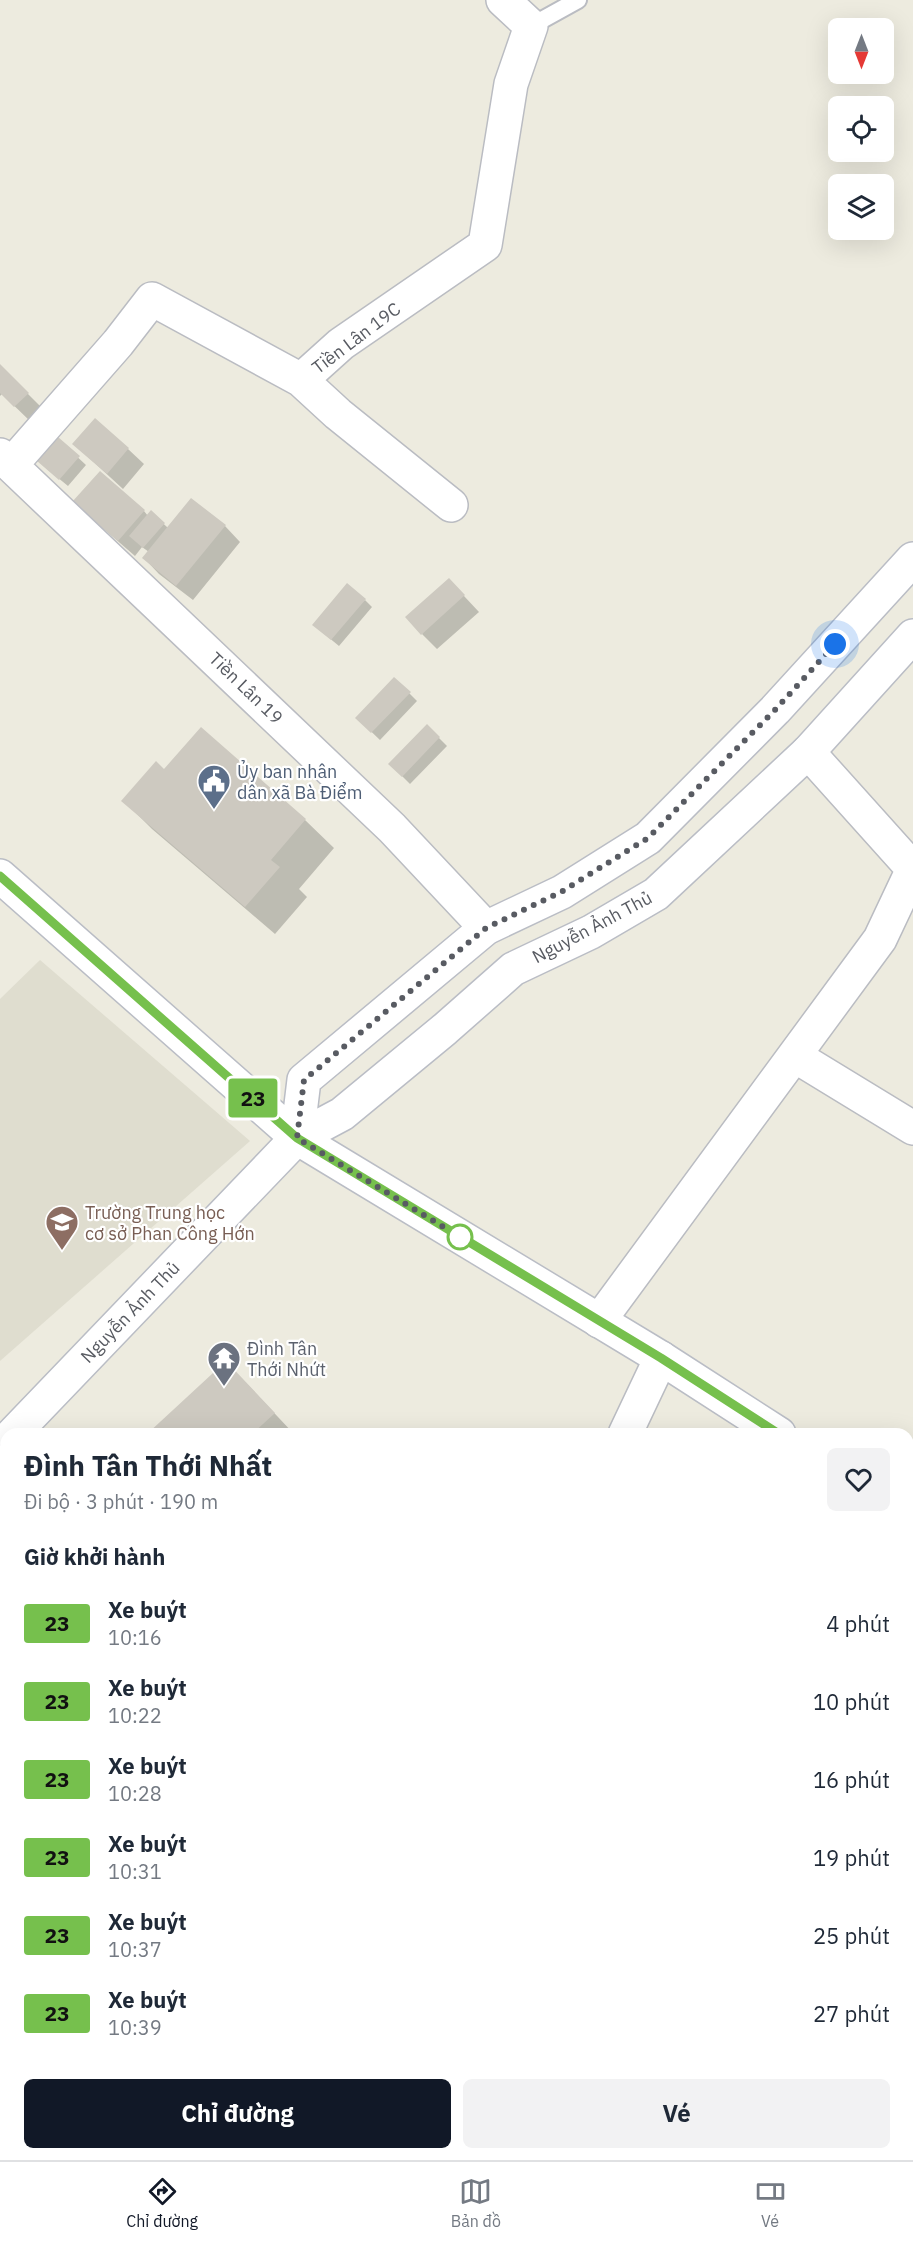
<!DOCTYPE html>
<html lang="vi">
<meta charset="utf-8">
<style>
:root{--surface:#fff;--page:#f2f2f3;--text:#1f2937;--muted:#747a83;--line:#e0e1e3;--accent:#111827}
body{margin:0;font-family:"IBM Plex Sans",sans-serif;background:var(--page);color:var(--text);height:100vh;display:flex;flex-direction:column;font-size:22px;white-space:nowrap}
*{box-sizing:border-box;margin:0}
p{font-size:20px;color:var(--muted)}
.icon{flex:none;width:33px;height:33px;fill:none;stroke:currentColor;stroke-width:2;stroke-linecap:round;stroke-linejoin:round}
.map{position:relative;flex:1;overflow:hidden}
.panel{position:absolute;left:0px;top:1428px;width:914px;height:732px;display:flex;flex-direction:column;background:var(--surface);border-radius:18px 18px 0 0;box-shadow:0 6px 24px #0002}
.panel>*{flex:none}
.badge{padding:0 12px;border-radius:4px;font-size:21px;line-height:39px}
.needle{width:39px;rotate:180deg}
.buttons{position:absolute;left:828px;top:18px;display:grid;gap:12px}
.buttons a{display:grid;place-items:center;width:66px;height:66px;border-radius:9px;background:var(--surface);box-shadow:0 6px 24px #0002;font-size:30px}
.you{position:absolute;width:30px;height:30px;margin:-15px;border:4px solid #fff;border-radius:50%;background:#1a73e8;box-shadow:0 0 0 9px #1a73e833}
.map>.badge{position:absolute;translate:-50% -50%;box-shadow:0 0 0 3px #fff}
h2{padding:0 24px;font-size:22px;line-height:54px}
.round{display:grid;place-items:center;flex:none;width:63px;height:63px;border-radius:9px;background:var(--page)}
.headline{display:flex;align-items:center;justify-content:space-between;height:102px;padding:0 24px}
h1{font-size:28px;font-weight:800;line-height:45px}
.action{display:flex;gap:12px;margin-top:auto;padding:12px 24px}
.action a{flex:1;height:69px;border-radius:9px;background:var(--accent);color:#fff;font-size:24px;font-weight:800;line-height:69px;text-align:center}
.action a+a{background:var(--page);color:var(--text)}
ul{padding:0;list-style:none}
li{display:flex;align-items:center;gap:18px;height:78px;padding:0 24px}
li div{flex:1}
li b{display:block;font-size:22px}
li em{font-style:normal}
li .badge{min-width:66px;font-weight:700;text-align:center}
.tabs{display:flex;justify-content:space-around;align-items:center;height:84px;border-top:2px solid var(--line);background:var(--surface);font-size:16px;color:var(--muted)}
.tabs a{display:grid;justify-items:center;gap:3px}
.tabs .on{color:var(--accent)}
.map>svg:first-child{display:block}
.education{fill:#dfddcf}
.shadow{fill:#0003}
.building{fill:#cdc9c0}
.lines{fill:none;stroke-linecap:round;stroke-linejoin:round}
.service-casing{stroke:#babcc2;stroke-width:20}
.minor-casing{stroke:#babcc2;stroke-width:36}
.secondary-casing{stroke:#babdc5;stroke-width:36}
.service{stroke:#fff;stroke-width:16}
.minor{stroke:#fff;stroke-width:33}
.secondary{stroke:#fff;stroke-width:33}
.line-casing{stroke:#fff;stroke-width:14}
.line{stroke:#76c04d;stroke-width:9}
.walk{stroke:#585b62;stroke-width:6;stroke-dasharray:0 10.8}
.stop-dot{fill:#fff;stroke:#76c04d;stroke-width:3}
.labels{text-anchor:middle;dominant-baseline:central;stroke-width:4.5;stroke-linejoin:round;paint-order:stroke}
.street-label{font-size:18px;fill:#585b62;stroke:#fff}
.service-label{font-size:18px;fill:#4e5e75;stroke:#fff;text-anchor:start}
.education-label{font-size:18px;fill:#785e54;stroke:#fff;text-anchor:start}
.worship-label{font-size:18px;fill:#5b616d;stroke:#fff;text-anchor:start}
</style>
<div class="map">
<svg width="913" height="2160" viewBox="0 0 913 2160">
<rect width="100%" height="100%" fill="#edebdf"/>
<!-- education -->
<path class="education" d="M40,960L250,1141L0,1361V999Z"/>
<!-- shadow -->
<path class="shadow" d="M0,366L43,409L31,422L2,394L0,396Z
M58,439L86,465L68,486L46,468Z
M74,444L128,449L144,464L123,489Z
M144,511L148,516L151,512L168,528L225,526L240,542L193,600L159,574L144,558L149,552L142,547L135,556L90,517Z
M449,580L479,612L437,649L422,634Z
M365,600L372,607L339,646L322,632Z
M395,679L417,701L380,740L357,718Z
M427,726L447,746L410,784L390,764Z
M164,771L305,820L334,848L299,889L307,897L275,934L152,829L124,801Z
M248,1385L294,1434H149Z"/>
<!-- building -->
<path class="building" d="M0,364L29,393L14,407L0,393Z
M95,418L129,448L107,474L72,444Z
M58,437L80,456L59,480L37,461Z
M100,471L145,510L118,541L72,502Z
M191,498L226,525L176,586L142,558Z
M151,510L165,523L143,548L129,536Z
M449,578L465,595L421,635L405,617Z
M347,583L366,599L331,640L312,625Z
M394,677L411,692L371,733L355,718Z
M427,724L440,737L402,777L388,764Z
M201,727L306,819L271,860L280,867L245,907L121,801L156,761L164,769Z
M226,1361L275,1413L252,1434H147Z"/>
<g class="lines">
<defs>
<path id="service" d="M531,26L578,0
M0,1833L6,1837
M174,2154L180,2160
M548,2154L563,2160"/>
<path id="minor" d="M301,380L338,414L451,505
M0,455L392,828L486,928
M11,465L118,343L152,299L301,380L341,344L485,245L511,84L531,26L503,0
M795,1056L913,1128
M599,1321L880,939L913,869L808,752
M625,1434L661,1358
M289,2160L295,2154"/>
<path id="secondary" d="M0,876L297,1138L661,1358L779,1434
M297,1138L304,1080L486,928L562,892L648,838L775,710L913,559
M13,1434L297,1138L342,1114L445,1029L513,969L591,932L656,894L808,752L913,636
M908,1526L913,1530"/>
</defs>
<!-- service casing -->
<use href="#service" class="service-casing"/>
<!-- minor casing -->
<use href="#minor" class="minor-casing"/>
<!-- secondary casing -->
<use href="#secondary" class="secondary-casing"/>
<!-- service -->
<use href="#service" class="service"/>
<!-- minor -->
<use href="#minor" class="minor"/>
<!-- secondary -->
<use href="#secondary" class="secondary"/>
</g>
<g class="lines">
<defs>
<path id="line" d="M0,876L297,1138L661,1358L779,1434"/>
</defs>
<!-- line casing -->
<use href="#line" class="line-casing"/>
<!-- line -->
<use href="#line" class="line"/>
<!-- walk -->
<path class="walk" d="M460,1237L465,1240L297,1138L304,1080L486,928L561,892L648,838L775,710L835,644"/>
</g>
<!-- icons -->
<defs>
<symbol id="civic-pin" viewBox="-11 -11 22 30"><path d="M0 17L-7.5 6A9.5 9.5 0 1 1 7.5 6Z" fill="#5c6f8a" stroke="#fff"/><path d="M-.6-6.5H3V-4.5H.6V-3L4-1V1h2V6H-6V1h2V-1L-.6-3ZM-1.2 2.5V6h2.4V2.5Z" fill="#fff"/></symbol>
<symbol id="school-pin" viewBox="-11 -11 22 30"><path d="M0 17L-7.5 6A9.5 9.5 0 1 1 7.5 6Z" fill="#8d6e63" stroke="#fff"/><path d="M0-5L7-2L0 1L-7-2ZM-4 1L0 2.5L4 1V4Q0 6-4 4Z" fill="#fff"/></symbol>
<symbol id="temple-pin" viewBox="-11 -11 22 30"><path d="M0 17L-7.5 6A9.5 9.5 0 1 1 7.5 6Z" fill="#6b7280" stroke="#fff"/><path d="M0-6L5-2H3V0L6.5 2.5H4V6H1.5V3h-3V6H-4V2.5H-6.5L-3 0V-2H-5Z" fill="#fff"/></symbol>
</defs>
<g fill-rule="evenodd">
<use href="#civic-pin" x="195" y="762" width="38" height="52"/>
<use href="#school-pin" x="43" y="1203" width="38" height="52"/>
<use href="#temple-pin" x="205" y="1339" width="38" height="52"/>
</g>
<!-- markers -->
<circle class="stop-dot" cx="460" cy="1237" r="12"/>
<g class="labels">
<!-- street labels -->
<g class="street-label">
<text transform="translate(356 338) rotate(-37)">Tiền Lân 19C</text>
<text transform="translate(246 688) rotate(44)">Tiền Lân 19</text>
<text transform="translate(592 927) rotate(-28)">Nguyễn Ảnh Thủ</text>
<text transform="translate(130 1312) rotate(-46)">Nguyễn Ảnh Thủ</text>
</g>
<!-- service labels -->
<g class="service-label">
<text x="237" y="771">Ủy ban nhân<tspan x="237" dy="21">dân xã Bà Điểm</tspan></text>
</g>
<!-- education labels -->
<g class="education-label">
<text x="85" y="1212">Trường Trung học<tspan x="85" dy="21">cơ sở Phan Công Hớn</tspan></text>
</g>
<!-- worship labels -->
<g class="worship-label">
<text x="247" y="1348">Đình Tân<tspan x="247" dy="21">Thới Nhứt</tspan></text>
</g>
</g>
</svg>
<div class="buttons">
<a><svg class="needle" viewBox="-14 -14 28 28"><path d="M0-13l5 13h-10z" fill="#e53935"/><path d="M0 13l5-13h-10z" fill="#747a83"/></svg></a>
<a><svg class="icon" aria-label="locate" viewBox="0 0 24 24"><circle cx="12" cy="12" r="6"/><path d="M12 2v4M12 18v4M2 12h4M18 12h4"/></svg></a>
<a><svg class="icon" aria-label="layers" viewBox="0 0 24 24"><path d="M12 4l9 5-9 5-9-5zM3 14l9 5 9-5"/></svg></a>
</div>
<div class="you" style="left:835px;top:644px"></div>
<b class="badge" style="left:253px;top:1098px;background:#76c04d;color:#111">23</b>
<section class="panel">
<div class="headline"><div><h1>Đình Tân Thới Nhất</h1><p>Đi bộ · 3 phút · 190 m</p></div><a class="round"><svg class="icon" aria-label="heart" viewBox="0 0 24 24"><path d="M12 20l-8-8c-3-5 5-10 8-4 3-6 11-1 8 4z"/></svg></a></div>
<h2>Giờ khởi hành</h2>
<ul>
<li><span class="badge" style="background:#76c04d;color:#111">23</span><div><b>Xe buýt</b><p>10:16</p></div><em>4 phút</em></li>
<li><span class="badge" style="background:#76c04d;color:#111">23</span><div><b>Xe buýt</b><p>10:22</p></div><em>10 phút</em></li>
<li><span class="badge" style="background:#76c04d;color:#111">23</span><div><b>Xe buýt</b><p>10:28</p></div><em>16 phút</em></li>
<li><span class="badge" style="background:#76c04d;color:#111">23</span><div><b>Xe buýt</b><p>10:31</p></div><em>19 phút</em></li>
<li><span class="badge" style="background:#76c04d;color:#111">23</span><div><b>Xe buýt</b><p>10:37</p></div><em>25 phút</em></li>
<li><span class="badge" style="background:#76c04d;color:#111">23</span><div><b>Xe buýt</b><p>10:39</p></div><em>27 phút</em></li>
</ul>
<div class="action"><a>Chỉ đường</a><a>Vé</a></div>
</section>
</div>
<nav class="tabs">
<a class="on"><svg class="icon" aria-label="directions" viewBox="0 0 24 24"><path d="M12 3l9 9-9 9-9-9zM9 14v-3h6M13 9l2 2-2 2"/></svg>Chỉ đường</a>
<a><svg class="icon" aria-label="map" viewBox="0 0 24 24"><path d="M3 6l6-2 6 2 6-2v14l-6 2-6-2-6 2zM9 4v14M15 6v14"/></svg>Bản đồ</a>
<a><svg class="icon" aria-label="tickets" viewBox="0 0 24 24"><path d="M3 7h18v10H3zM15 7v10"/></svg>Vé</a>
</nav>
